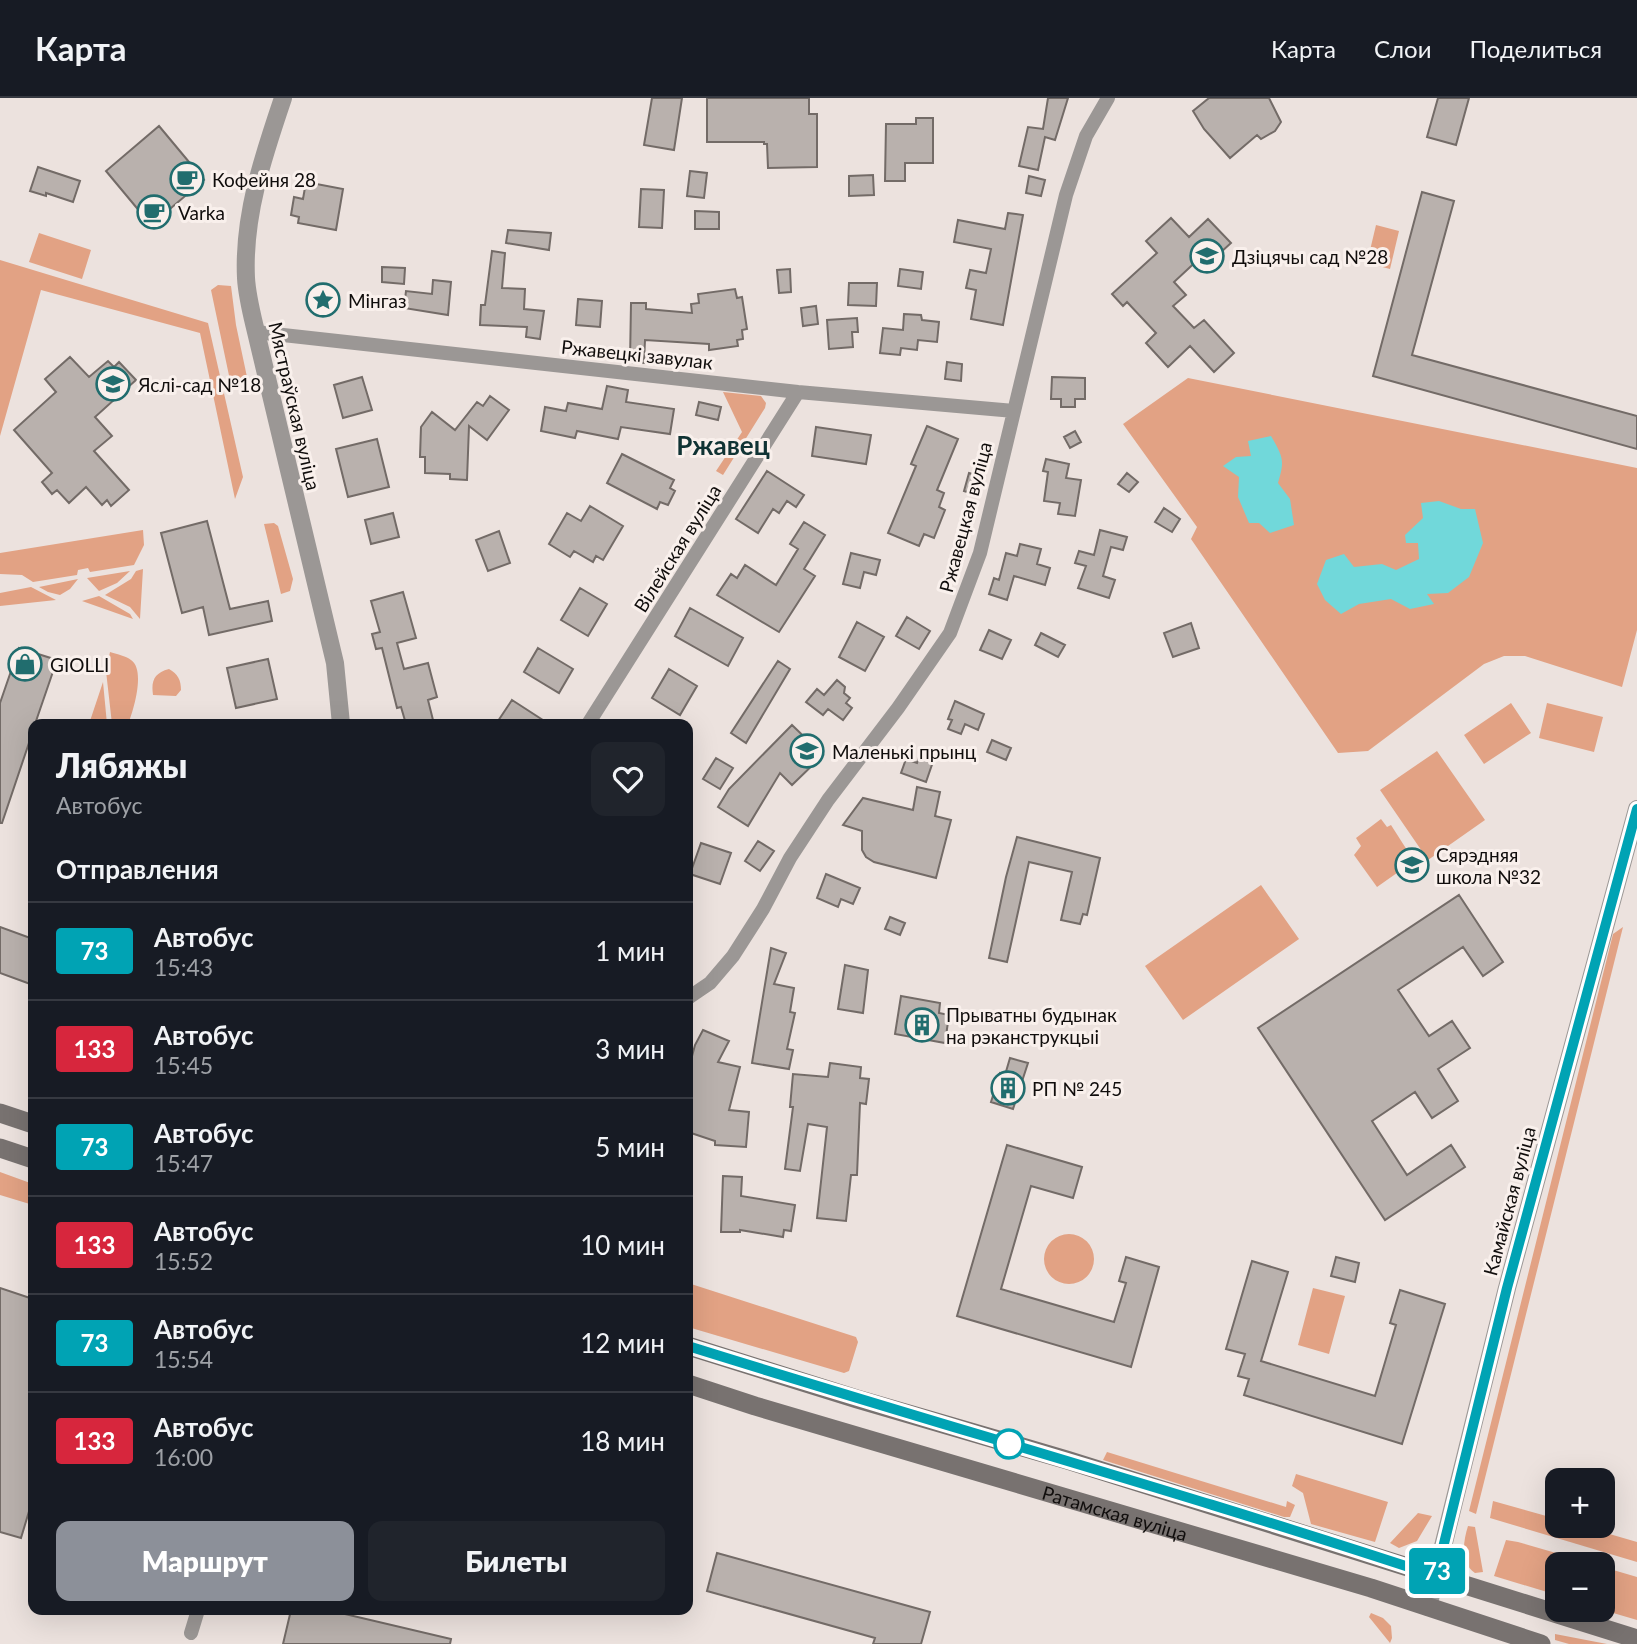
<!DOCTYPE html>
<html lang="ru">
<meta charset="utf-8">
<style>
:root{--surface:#171b24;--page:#20242c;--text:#f1f3f6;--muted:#9ea1a6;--line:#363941;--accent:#8c9099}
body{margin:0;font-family:Lato,sans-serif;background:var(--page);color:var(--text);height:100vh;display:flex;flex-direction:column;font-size:26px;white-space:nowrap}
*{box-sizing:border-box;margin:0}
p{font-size:23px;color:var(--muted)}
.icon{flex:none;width:38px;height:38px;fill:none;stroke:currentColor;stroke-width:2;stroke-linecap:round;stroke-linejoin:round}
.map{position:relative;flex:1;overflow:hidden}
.side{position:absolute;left:28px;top:621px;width:665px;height:896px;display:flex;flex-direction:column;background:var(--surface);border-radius:14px;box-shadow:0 7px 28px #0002}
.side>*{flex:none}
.badge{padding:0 14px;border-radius:5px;font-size:24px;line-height:46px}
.tools{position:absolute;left:1545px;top:1370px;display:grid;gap:14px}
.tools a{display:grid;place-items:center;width:70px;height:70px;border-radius:14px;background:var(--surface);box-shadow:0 7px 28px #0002;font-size:35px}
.map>.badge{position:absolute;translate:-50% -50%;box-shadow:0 0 0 4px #fff}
h2{padding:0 28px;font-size:26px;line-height:63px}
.round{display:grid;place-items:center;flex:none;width:74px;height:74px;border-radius:14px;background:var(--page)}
.overview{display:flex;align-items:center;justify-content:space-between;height:119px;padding:0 28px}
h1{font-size:33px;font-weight:800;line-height:52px}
.cta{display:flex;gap:14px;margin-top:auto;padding:14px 28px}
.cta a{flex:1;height:80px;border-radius:14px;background:var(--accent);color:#fff;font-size:28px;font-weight:800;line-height:80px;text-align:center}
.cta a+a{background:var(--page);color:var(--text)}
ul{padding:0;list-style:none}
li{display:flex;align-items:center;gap:21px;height:98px;padding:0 28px;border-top:2px solid var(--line)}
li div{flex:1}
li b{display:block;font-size:26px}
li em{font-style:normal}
li .badge{min-width:77px;font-weight:700;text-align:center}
header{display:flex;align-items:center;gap:42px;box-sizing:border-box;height:98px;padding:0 35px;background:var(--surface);border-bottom:2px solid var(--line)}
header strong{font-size:33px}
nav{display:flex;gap:38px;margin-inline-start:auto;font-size:24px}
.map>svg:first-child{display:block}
.green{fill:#e2a284}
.water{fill:#71d8da}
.building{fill:#b9b1ad;stroke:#736b67;stroke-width:2}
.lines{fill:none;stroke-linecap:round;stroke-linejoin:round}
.minor{stroke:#9b9795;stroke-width:14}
.tertiary{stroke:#9b9795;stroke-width:18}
.secondary{stroke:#787270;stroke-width:19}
.line-casing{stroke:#fff;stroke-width:16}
.line{stroke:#00a3b4;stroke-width:10}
.stop-dot{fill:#fff;stroke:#00a3b4;stroke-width:3.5}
.labels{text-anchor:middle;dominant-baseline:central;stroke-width:6;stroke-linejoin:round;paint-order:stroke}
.poi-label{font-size:19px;fill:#100d0c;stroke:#f9f0ec;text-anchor:start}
.street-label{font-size:19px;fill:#100d0c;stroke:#f9f0ec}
.district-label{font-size:26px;font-weight:bold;fill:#103334;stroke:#f9f0ec}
</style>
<header>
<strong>Карта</strong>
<nav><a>Карта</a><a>Слои</a><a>Поделиться</a></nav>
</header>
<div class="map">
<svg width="1637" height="1546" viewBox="0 0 1637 1546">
<rect width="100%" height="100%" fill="#ece2de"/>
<!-- green -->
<path class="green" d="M1376,127L1399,133L1390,171L1367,165Z
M39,135L91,152L82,181L29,164Z
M0,162L208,225L243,379L235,401L200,235L41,192L0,338Z
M218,187L231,188L236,227L247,279L240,287H231L211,192Z
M1188,280L1637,370V532L1622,589L1525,558H1504L1484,566L1368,653L1338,655L1191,441L1197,429L1123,326Z
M723,294L761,298L766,305L765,310L723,377L716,373L742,334Z
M274,425L278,428L293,481L290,493L281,496L264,426Z
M143,432L144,447L134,467L90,474L88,470L78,472L77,477L33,484L22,477L0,476V455Z
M143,471L140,521L130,509L105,497L131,481L136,473Z
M130,473L117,485L99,493L87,480Z
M78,481L70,491L60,497L48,494L39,489Z
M31,489L56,502L0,508V495Z
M99,498L130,516L133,521L82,503Z
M110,554C116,556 126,558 131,562C146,572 133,614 128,626H112L106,573Z
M169,571C178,576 181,582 181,592L176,598L153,597C151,583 154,575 169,571Z
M103,584L107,626H89Z
M1511,605L1531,635L1484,666L1464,637Z
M1547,605L1603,619L1594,654L1539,640Z
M1437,653L1485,722L1428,762L1380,692Z
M1381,721L1387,729L1391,727L1414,763L1377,789L1354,757L1361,748L1356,740Z
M1261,787L1299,841L1183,922L1145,868Z
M1623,829L1476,1416L1469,1413L1613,836Z
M0,1074L33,1086V1107L0,1097Z
M1044 1161a25 25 0 1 1 50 0a25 25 0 1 1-50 0Z
M688,1185L856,1239L858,1244L849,1273L844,1275L688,1229Z
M1313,1190L1345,1198L1329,1256L1298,1247Z
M1107,1354L1286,1409L1287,1403L1295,1407L1290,1419H1284L1103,1362Z
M1296,1376L1388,1404L1375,1444L1311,1426L1303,1395L1292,1388Z
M1493,1403L1557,1421L1558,1428H1582L1637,1444V1464L1490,1420Z
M1418,1415L1432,1418L1417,1443L1399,1450L1390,1445Z
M1468,1428L1475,1429L1483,1474L1475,1475C1460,1465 1463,1444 1468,1428Z
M1506,1442L1518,1444L1594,1466H1558L1557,1497L1494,1478Z
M1603,1469L1637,1479V1522L1603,1512Z
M1371,1515L1383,1520L1391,1528L1392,1540L1390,1545L1369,1519Z
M1555,1536L1607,1546H1569L1555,1542Z"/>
<!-- water -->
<path class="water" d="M1271,338C1283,359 1285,362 1278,385L1290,401L1294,427L1270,435L1259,425H1249L1238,399L1239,379L1223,368L1236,359L1251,358L1248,343Z
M1439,403L1461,411H1475L1483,445L1469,479L1448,495L1427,496L1434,506L1410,511L1391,501L1359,506L1341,516L1325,502L1317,486L1326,462L1344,456L1354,469L1382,466L1396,472L1419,461L1418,445H1406L1405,437L1423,420L1421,405Z"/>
<!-- building -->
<path class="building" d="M652,0H682L674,52L644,47Z
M707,0H809V16H817V69L768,70L767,46H764V44H707Z
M1048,0H1068L1055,42L1045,39L1038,72L1019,68L1028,29L1043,31Z
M1209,0H1269L1281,24L1275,33L1261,41L1257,37L1230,60L1204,31L1193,13Z
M1438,0H1469L1456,47L1427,39Z
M916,20H933V65H905V83H885L886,26H916Z
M159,28L204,82L151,127L106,73Z
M38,69L80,83L73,104L46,95V98L30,93Z
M690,73L707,75L704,100L687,98Z
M873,77L874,97L849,98V78Z
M1029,78L1045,82L1041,98L1026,95Z
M306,84L343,91L336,132L298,125L299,119L291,117L294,99L303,101Z
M641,91L664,92L662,130L639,129Z
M1422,94L1454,103L1412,257L1637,318V351L1373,278Z
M695,113L719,114V131H695Z
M1008,115L1023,117L1003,227L971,221L976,192L966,190L970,172L986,175L991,151L954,144L958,122L1005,131Z
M1171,120L1189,139L1208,121L1231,145L1209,165L1202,158L1174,184L1186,197L1173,208L1194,230L1204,222L1234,255L1214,274L1190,248L1168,269L1146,245L1156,235L1127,204L1123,208L1112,196L1157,155L1146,143Z
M508,132L551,135L549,152L506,145Z
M492,153L505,155L502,190L525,191L524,211L544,213L540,241L526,239L527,229L480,227L481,207H485Z
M382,169L405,170L404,186L382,184Z
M790,171L791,194L779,195L777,172Z
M900,171L923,174L921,191L898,188Z
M433,182L451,184L448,217L404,210L406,193L432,196Z
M849,185H877L876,208L848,207Z
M735,191L737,200L742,199L747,231L742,232L743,241L737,242L738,248L709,252V246L645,242L644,265L630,264L631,205H646V211L692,215L691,206L699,205L698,196Z
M578,201L602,203L600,229L576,227Z
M816,208L818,226L803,228L801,210Z
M904,216L921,217L922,222L939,224L937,244L918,242L917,252L901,250L900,257L880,255L883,230L903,232Z
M857,220L858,234H852L853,249L829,251L827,222Z
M70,259L89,279L108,263L114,269L119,264L136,282L95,319L112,338L94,353L129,392L111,408L107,402L102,407L86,389L69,405L57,392L52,396L42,384L52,375L14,332L56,294L45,281Z
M947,264L962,266L961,283L945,281Z
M362,279L372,312L343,320L334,287Z
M1052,279L1085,280V301H1075V309H1061V301H1051Z
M607,288L628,292L626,304L674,311L670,336L621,329L618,341L577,333L575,340L541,333L545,309L566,313L568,305L602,311Z
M490,298L509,312L487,342L469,328L467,382L450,381V376L425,375V359H420L421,329L432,314L455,332L477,304L483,308Z
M699,304L721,309L718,322L696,317Z
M927,328L958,341L937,392L944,395L939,409L945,412L934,440L924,436L919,448L888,435L916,368L911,366Z
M816,329L871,337L866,366L812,358Z
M1075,333L1081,344L1070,350L1064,339Z
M377,341L389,389L348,399L336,351Z
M622,356L674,382L670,390L675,393L668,407L660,404L657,411L607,385Z
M1046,361L1069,366L1066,380L1081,382L1075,418L1058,416L1060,405L1044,403L1048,374L1043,373Z
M767,373L804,397L796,409L787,403L779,415L773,411L758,435L736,421Z
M969,375L983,379L977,397L964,393Z
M1127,375L1138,384L1129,394L1118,386Z
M590,408L623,428L603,462L596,458L593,464L574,453L570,459L549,446L567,415L581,423Z
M1164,410L1180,421L1172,434L1155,424Z
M393,415L399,439L371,446L365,422Z
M207,423L230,511L268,503L272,523L209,537L203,509L182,515L161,435Z
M804,424L825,437L804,471L815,478L779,534L717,497L731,476L737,480L745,467L776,487L798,451L790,446Z
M1100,432L1127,439L1123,452L1111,449L1103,478L1115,482L1109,500L1078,490L1086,468L1075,465L1079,453L1094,457Z
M499,433L510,465L488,473L476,442Z
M1020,446L1041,451L1037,466L1050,470L1045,487L1014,478L1007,502L989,496L994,480L999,482L1006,455L1017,458Z
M851,455L880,462L876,477L864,474L860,490L843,486Z
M580,490L607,506L588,538L561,522Z
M403,494L416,540L397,545L404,571L428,565L437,599L428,602L434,626H406L401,609L397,610L382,550L376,551L372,536L380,534L371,503Z
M690,510L743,540L728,568L675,538Z
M907,519L930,533L919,551L896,538Z
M857,524L884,539L865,573L839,559Z
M1191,525L1199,550L1173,559L1164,535Z
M989,532L1011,542L1002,561L980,552Z
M1041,535L1065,547L1058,559L1035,547Z
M19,550L57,562L35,626H33V633L2,725H0V605Z
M538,550L573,571L559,595L524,574Z
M268,561L277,601L236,610L227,570Z
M778,563L790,571L746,645L731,635Z
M669,571L697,588L680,617L652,600Z
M837,582L845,589L844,595L850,600L846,605L852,610L843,622L828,611L823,617L806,604L817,591L824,597Z
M512,602L549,626H496Z
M955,603L984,616L978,632L965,626L961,636L948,631L952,622L948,621Z
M792,627L823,657L792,687L780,675L748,728L718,709L729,691Z
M992,642L1011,650L1006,662L987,654Z
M922,650L936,655L926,684L901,675L906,661L917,665Z
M716,660L733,670L720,691L703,681Z
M917,689L940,694L935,718L951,722L936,780L874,764L866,759L862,752V733L843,727L863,700L913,712Z
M1017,739L1100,760L1087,817L1083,816L1080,826L1061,822L1072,774L1029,764L1007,864L989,860L1006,779Z
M758,743L774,753L760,773L745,763Z
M701,745L731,755L720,786L690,776Z
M826,776L860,790L853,806L841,801L838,809L817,800Z
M1459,797L1503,864L1483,878L1463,849L1398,892L1429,938L1452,923L1470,950L1438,971L1458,1003L1432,1020L1415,994L1372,1023L1407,1077L1451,1047L1465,1069L1385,1122L1258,930Z
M890,819L905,825L900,837L885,831Z
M0,829L33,841V887L0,875Z
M771,850L786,855L774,886L794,890L790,914L795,915L787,951L793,952L789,971L752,965Z
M845,867L868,872L863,915L838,911Z
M901,898L940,905L939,915L949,917L945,945L895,936Z
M703,932L729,943L718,964L740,969L729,1012L749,1014L746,1049L715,1047V1043L688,1034V973L695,947Z
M1010,960L1028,965L1013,1011L991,1004L1000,975L1005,977Z
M830,965L861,969L860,980L869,981L866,1006L860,1005L857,1077H851L846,1123L817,1120L827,1029L808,1026L800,1073L785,1071L793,1009H790L793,976L828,979Z
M1007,1047L1082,1069L1073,1100L1031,1088L1001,1191L1114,1224L1126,1185L1119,1183L1126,1159L1159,1169L1131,1269L957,1218Z
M723,1078L742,1079L741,1098L795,1107L791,1133L784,1132L783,1139L740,1132V1134H721Z
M1336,1159L1359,1165L1355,1184L1331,1178Z
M1252,1163L1288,1174L1261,1263L1375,1298L1396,1227L1390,1225L1400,1192L1445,1206L1402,1346L1244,1297L1249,1281L1238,1278L1245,1256L1226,1251Z
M0,1190L33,1201V1400L21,1440L0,1434Z
M717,1455L930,1514L921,1546H873L875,1540L707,1493Z
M291,1512H328L451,1541L450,1546H283Z"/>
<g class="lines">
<!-- minor -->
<path class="minor" d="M256,234L798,294L1014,313
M588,626L798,294
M688,900L710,885L733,858L763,811L790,760L828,702L898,610L950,535L980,455L1066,97L1086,38L1108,0
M191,1535L198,1512"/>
<!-- tertiary -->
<path class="tertiary" d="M283,0C263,59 243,118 246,180C247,198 252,217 256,234L335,565L341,626
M1428,1509L1507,1190L1637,711"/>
<!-- secondary -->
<g class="secondary">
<path d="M0,1015L33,1026"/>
<path d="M0,1050L33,1061"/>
<path d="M688,1248L857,1301L1067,1362L1637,1541"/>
<path id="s1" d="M688,1286L755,1308L1371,1490L1541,1546"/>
</g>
</g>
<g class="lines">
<defs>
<path id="line" d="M688,1248C937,1326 1188,1396 1436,1478L1507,1190L1637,711"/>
</defs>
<!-- line casing -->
<use href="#line" class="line-casing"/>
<!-- line -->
<use href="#line" class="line"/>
</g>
<!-- icons -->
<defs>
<symbol id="cafe-ring" viewBox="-11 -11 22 22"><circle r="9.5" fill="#f9f0ec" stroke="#216d6e" stroke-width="1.5"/><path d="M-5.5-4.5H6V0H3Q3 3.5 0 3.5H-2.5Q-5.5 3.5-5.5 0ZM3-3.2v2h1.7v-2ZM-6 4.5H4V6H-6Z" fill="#216d6e"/></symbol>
<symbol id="school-ring" viewBox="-11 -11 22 22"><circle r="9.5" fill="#f9f0ec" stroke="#216d6e" stroke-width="1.5"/><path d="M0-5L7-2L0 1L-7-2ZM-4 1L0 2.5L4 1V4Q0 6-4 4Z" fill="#216d6e"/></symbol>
<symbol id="sight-ring" viewBox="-11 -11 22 22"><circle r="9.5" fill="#f9f0ec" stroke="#216d6e" stroke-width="1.5"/><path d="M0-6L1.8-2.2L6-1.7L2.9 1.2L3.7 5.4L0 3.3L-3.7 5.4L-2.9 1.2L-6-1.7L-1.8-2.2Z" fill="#216d6e"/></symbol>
<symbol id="shop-ring" viewBox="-11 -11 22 22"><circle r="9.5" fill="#f9f0ec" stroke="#216d6e" stroke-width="1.5"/><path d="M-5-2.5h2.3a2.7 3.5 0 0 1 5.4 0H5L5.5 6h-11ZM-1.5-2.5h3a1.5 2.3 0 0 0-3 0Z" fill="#216d6e"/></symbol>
<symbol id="building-ring" viewBox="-11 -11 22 22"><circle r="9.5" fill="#f9f0ec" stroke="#216d6e" stroke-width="1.5"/><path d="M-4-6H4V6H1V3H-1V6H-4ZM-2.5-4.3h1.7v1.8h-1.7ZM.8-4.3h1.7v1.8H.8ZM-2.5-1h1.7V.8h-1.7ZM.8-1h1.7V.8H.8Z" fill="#216d6e"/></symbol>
</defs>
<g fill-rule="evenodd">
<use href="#cafe-ring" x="168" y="62" width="38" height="38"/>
<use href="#cafe-ring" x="135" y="95" width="38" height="38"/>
<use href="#school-ring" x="1188" y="139" width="38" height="38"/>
<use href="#sight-ring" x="304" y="183" width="38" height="38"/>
<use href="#school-ring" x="94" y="267" width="38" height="38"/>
<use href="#shop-ring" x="6" y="547" width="38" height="38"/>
<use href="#school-ring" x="788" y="634" width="38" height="38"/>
<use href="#school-ring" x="1393" y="748" width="38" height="38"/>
<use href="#building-ring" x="903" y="908" width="38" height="38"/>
<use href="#building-ring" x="989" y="971" width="38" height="38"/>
</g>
<!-- markers -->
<circle class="stop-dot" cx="1009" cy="1346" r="14"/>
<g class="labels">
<!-- poi labels -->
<g class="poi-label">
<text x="212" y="81">Кофейня 28</text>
<text x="178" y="114">Varka</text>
<text x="1232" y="158">Дзіцячы сад №28</text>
<text x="348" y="202">Мінгаз</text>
<text x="138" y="286">Яслі-сад №18</text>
<text x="50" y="566">GIOLLI</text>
<text x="832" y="653">Маленькі прынц</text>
<text x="1436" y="756">Сярэдняя<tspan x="1436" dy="22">школа №32</tspan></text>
<text x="946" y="916">Прыватны будынак<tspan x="946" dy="22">на рэканструкцыі</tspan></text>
<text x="1032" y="990">РП № 245</text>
</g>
<!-- street labels -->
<g class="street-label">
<text transform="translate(637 256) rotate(6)">Ржавецкі завулак</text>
<text transform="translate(295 308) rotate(77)">Мястраўская вуліца</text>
<text transform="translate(965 419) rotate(-75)">Ржавецкая вуліца</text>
<text transform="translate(677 450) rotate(-58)">Вілейская вуліца</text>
<text transform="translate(1509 1103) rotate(-75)">Камайская вуліца</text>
<text stroke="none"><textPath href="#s1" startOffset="446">Ратамская вуліца</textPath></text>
</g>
<!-- district labels -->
<g class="district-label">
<text x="723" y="347">Ржавец</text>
</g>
</g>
</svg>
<div class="tools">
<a>+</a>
<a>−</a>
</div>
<b class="badge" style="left:1437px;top:1473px;background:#00a3b4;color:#fff">73</b>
<section class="side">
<div class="overview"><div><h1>Лябяжы</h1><p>Автобус</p></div><a class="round"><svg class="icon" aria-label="heart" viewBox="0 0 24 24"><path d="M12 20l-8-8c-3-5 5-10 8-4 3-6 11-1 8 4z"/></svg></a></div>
<h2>Отправления</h2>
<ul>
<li><span class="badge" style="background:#00a3b4;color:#fff">73</span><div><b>Автобус</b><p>15:43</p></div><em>1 мин</em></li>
<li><span class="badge" style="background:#d7263d;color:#fff">133</span><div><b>Автобус</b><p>15:45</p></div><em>3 мин</em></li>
<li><span class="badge" style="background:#00a3b4;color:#fff">73</span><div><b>Автобус</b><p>15:47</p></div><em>5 мин</em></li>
<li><span class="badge" style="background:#d7263d;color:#fff">133</span><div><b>Автобус</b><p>15:52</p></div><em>10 мин</em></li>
<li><span class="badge" style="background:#00a3b4;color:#fff">73</span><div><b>Автобус</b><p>15:54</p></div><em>12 мин</em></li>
<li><span class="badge" style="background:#d7263d;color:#fff">133</span><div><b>Автобус</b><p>16:00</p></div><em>18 мин</em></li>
</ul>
<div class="cta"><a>Маршрут</a><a>Билеты</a></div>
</section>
</div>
